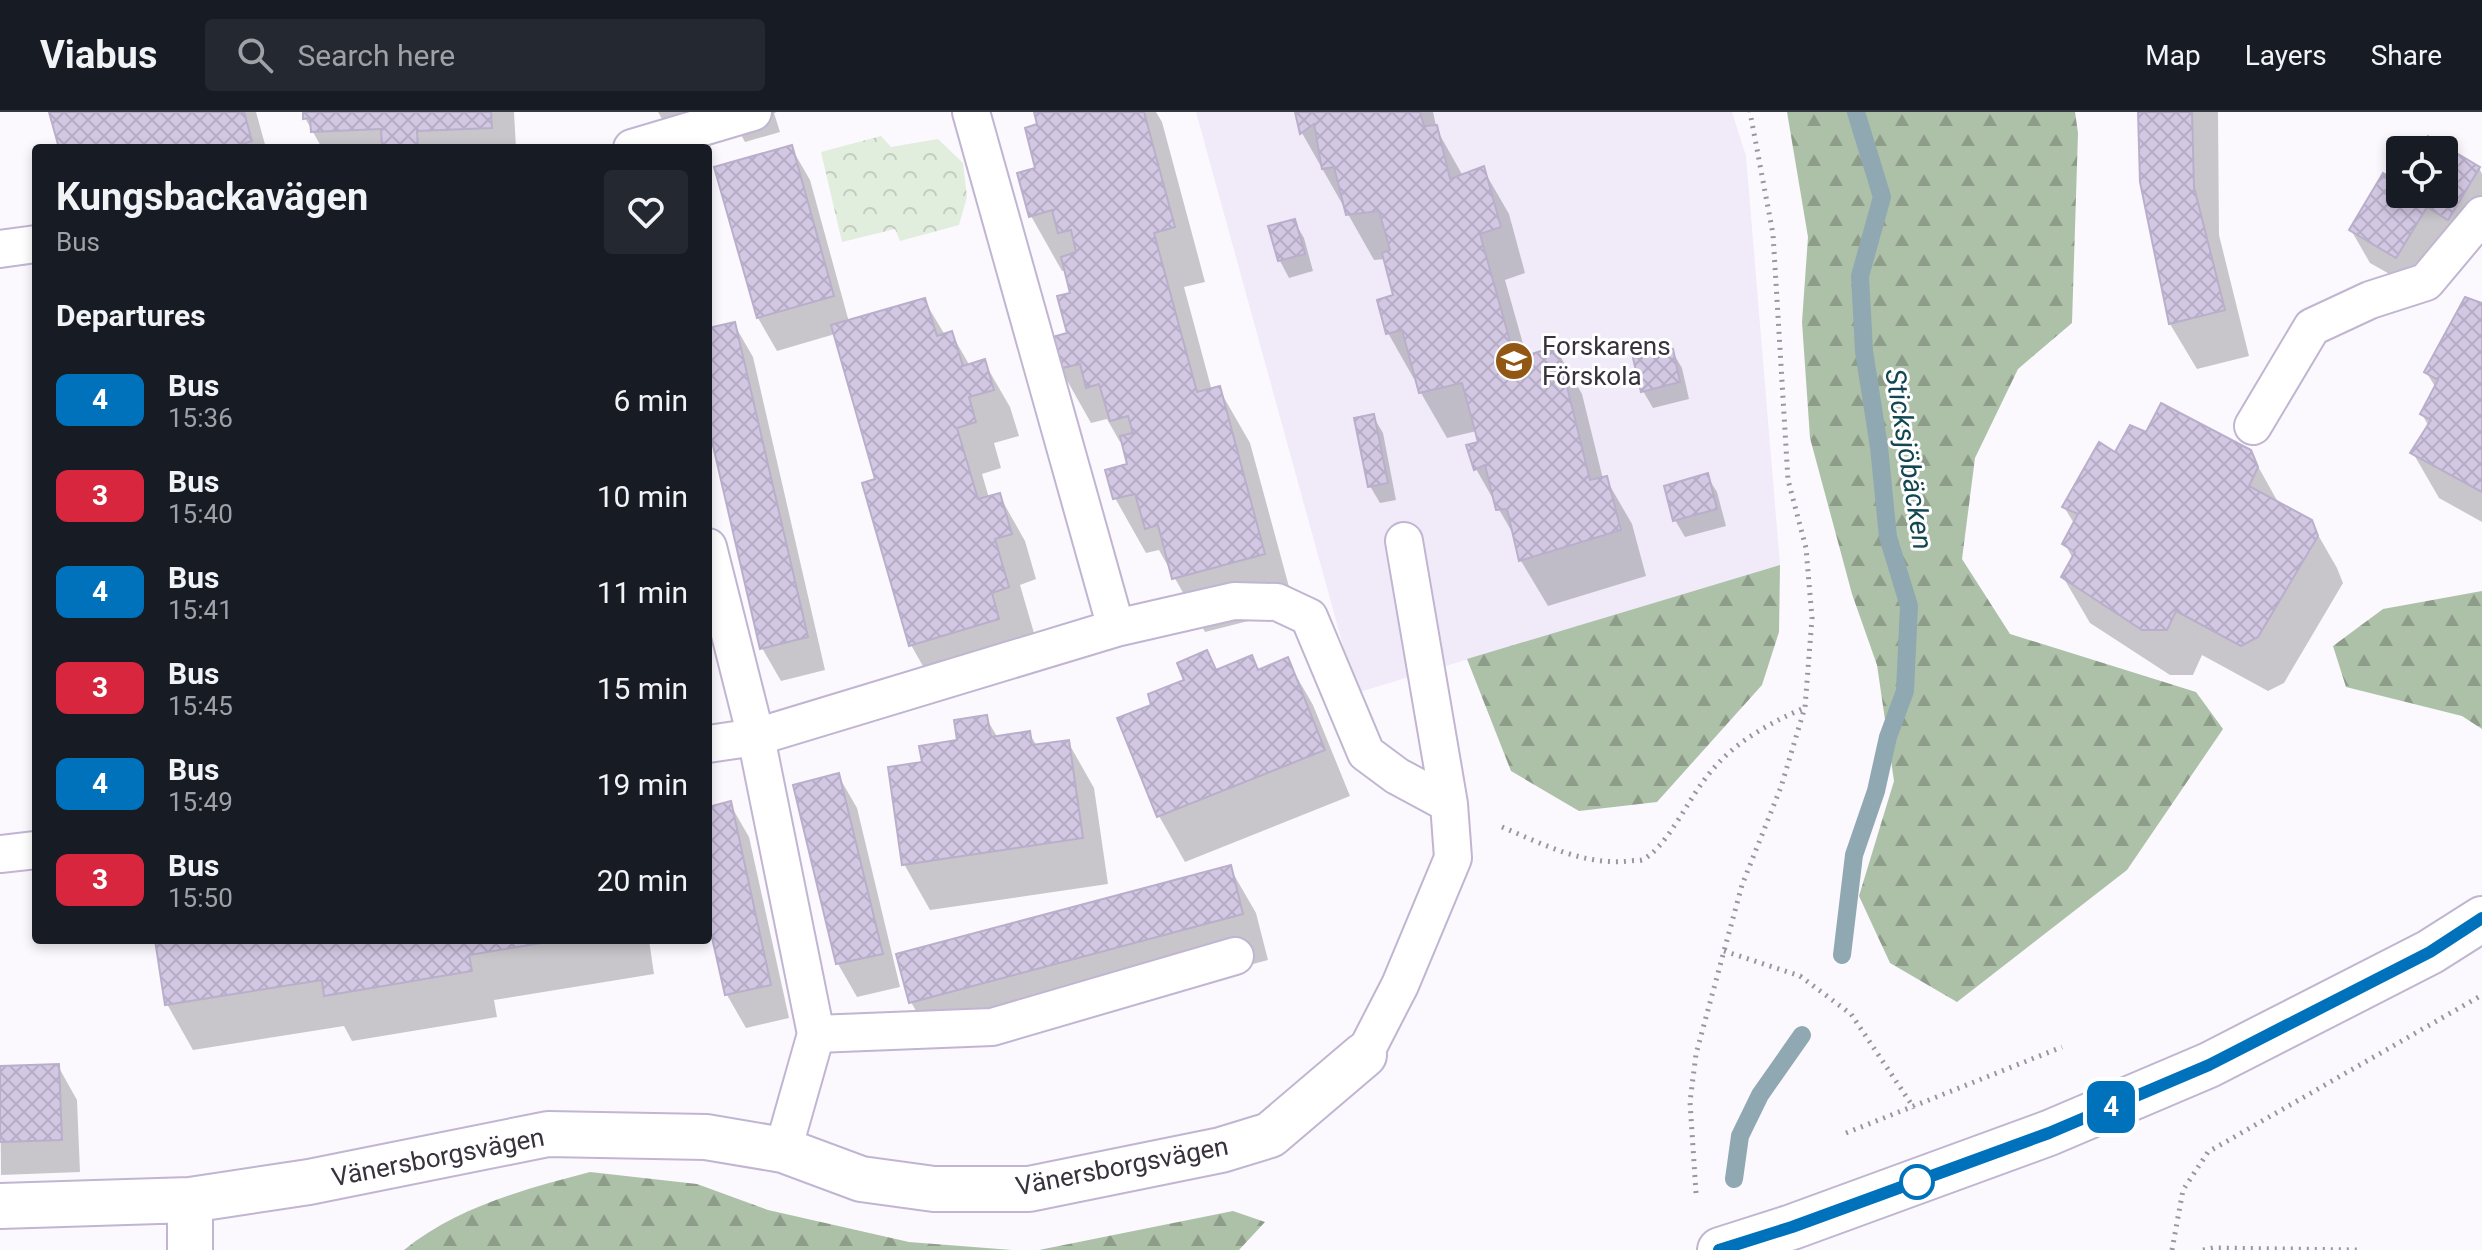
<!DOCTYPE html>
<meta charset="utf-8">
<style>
:root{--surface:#171b24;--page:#242831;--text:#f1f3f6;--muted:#9ea1a6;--line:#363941}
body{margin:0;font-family:Roboto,sans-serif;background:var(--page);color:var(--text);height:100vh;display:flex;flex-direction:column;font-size:30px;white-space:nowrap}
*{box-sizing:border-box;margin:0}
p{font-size:26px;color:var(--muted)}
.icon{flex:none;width:44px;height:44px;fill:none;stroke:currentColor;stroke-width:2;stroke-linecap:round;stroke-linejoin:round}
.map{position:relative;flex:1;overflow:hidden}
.panel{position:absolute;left:32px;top:32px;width:680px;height:800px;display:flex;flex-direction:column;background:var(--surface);border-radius:8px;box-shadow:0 4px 12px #0003}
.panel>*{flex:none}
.badge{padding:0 16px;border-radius:12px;font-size:28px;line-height:52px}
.tools{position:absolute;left:2386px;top:24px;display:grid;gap:16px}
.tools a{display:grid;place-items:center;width:72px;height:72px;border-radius:8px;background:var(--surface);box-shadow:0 4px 12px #0003;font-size:40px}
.map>.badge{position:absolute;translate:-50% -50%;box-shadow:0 0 0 4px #fff}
h2{padding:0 24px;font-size:30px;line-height:72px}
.round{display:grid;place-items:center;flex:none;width:84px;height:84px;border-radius:8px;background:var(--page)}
.head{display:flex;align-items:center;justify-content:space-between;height:136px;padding:0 24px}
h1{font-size:38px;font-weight:700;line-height:60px}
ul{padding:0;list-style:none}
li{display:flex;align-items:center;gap:24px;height:96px;padding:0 24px}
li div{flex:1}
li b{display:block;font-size:30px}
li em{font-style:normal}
li .badge{min-width:88px;font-weight:700;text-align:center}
header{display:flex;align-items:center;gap:48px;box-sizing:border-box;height:112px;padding:0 40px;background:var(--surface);border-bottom:2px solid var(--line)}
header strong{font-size:38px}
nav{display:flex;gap:44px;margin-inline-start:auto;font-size:28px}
.search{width:560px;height:72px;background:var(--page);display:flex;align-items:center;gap:20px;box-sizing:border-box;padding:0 28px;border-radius:8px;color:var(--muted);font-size:30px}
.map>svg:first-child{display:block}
.built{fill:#f1ebf9}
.forest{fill:url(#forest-firs)}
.park{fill:url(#park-crowns)}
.shadow{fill:#0003}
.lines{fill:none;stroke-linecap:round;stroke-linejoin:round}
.stream{stroke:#90a8b1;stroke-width:18}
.building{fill:url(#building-cross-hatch);stroke:#baafcb;stroke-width:2}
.service-casing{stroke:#c1b5d1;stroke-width:40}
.minor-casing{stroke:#c1b5d1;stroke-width:48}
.tertiary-casing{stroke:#c1b5d1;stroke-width:48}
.path{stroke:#9a969f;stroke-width:5;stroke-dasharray:2 6;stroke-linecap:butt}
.service{stroke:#fff;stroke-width:36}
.minor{stroke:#fff;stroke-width:44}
.tertiary{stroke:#fff;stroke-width:44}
.line-casing{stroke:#fff;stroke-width:18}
.line{stroke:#0072bc;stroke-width:12}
.stop-dot{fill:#fff;stroke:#0072bc;stroke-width:4}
.labels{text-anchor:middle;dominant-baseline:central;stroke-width:6;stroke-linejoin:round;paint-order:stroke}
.poi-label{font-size:26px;fill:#37323d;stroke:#fff;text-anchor:start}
.street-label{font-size:26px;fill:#37323d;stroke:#fff}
.water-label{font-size:28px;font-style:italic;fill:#124751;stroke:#fff}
</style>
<header>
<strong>Viabus</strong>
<div class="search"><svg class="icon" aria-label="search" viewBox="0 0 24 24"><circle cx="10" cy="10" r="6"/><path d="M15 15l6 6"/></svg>Search here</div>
<nav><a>Map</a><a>Layers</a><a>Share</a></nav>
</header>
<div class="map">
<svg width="2482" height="1138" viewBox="0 0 2482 1138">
<defs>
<pattern id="forest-firs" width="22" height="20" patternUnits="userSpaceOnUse" patternTransform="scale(2)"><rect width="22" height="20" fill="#adc1a8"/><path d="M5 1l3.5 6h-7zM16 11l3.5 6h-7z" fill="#8e9d8a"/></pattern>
<pattern id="park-crowns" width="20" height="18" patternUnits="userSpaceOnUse" patternTransform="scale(2)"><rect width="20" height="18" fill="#e1eede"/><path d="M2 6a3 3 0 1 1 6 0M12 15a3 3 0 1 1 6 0" fill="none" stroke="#c2cdbf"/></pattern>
<pattern id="building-cross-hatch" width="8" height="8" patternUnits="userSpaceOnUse" patternTransform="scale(2)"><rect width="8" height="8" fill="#d3c8e4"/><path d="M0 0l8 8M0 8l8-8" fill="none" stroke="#b6acc4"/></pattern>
</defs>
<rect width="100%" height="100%" fill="#fbf8fe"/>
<!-- built -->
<path class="built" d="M1196,0H1732L1746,44L1780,453L1356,581Z"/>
<!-- forest -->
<path class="forest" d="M1787,0H2075L2078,21L2072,211L2018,257L1975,346L1962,447L2010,522L2196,580L2223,617L2127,758L1957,890L1890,851L1859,784L1894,669L1877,553L1852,482L1810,326L1802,210L1808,125Z
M1780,453L1779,520L1762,573L1657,690L1579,699L1511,659L1467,547Z
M2482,479V617L2462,604L2346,575L2333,534L2383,497Z
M590,1060L697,1072L768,1098L909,1130L1012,1138H404C457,1095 525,1077 590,1060Z
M1233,1099L1265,1110L1239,1138H1039Z"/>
<!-- park -->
<path class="park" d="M881,24L891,35L938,27L963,51L967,85L959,113L900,129L895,117L842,130L821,40Z"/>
<!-- shadow -->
<path class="shadow" d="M51,0H256L266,36H61Z
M305,0H514L516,36H322L305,6Z
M658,0H777L774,1L780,20L745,30L735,12L675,29Z
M1036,0H1156L1162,10L1205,170L1184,175L1212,279L1219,277L1250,331L1295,497L1205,520L1159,438L1146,441L1115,386L1130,354L1123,329L1120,330L1107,307L1091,311L1060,256L1070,222L1072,182L1066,158L1062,159L1031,104L1038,58L1040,14Z
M1297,0H1433L1437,18L1463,64L1483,57L1509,102L1525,161L1505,168L1527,246L1556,237L1582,282L1603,367H1606L1632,412L1646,464L1548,494L1521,449L1517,429L1476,357L1469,334L1480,331L1477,319L1447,326L1421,281L1417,266L1414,267L1388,221L1396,185L1386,147L1374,148L1302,21Z
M2140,0H2218L2219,123L2249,244L2197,257L2170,212L2142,70Z
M2428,26L2479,56L2482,62V116L2416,177L2370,151L2351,118L2400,73V82H2444V38H2421Z
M791,35L810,68L849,210L924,188L945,223L951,221L970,254L984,250L1010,295L1019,324L994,331L1001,356L982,362L989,386L999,383L1025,429L1036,467L1020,473L1034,521L1017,526L1024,553L937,579L911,533L878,368L835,222L777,239L758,206Z
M1294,109L1304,126L1313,159L1289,166L1280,149L1270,116Z
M2482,196V410L2439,386L2413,341L2429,315L2422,302L2436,276L2426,260Z
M734,212L753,245L825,558L781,569L762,536L708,303V218Z
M1672,239L1682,256L1689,287L1653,296L1643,279Z
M1373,304L1383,321L1396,388L1380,391L1370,374Z
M2147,322L2250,340L2279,392L2310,409L2337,456L2343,471L2284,571L2268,579L2202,543L2193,563H2170L2090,511L2063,465L2073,447L2065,432L2075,413L2064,395L2116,343Z
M1707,364L1717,380L1726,414L1685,425L1675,408Z
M1207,541L1218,560H1259L1287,548L1313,593L1350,684L1185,750L1159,704L1120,607L1153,594L1187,569Z
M708,571L712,590H708Z
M986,606L998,626L1029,621L1037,634L1068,630L1094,676L1108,772L930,798L904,752L925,652L959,630Z
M838,663L857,696L900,875L857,885L838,852L795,674Z
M730,692L749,725L789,906L746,916L727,883L708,799V697Z
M1230,756L1256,801L1268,848L937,936L911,890L898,843Z
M157,828H649L654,862L494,888L497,905L352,929L344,914L193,938L167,892Z
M58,954L77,988L80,1060L1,1063L0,956Z"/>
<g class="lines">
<!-- stream -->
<path class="stream" d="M1842,843L1854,743L1876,679L1888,625L1905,579L1909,494L1888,425L1879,335L1864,239L1860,164L1882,85L1856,0
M1734,1067L1740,1024L1760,983L1802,923"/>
</g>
<!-- building -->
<path class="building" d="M49,0H244L252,29L229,36H59Z
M303,0H491L492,16L417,19L418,35L382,36L381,17L311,20L310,6L303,7Z
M1034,0H1144L1175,115L1154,121L1197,280L1220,274L1265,442L1172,467L1158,413L1145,417L1135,382L1113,387L1105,358L1127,352L1120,324L1133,321L1128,304L1110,309L1099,272L1086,276L1080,252L1058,257L1049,226L1067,221L1057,184L1070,181L1061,145L1076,140L1071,118L1058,121L1052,98L1029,105L1017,61L1035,56L1025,16L1037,12Z
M1295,0H1420L1424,14L1437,13L1450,67L1484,54L1501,115L1480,122L1515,247L1557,234L1590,368L1607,364L1621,418L1519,449L1507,397L1496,398L1485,353L1474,358L1466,333L1478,330L1462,271L1419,281L1402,218L1386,222L1377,188L1393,183L1382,141L1390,138L1379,99L1346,103L1334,55L1322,57L1314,12L1300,22Z
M2138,0H2192L2194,75L2225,198L2169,212L2140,70Z
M2428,24L2480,55L2448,108L2427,95L2396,146L2349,118L2383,61L2400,70V82H2444V38H2419Z
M792,33L834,184L757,206L714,55Z
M1295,107L1305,142L1278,149L1268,114Z
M2465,185L2482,191V380L2410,341L2431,308L2420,302L2438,268L2424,260Z
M925,186L937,224L952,219L963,254L985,247L994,278L969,285L976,310L957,316L978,387L1000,381L1012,422L995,427L1009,475L992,481L999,507L909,534L862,371L875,367L831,213Z
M735,210L808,525L760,537L708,312V216Z
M1673,237L1680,270L1641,280L1633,246Z
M2161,291L2251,338L2258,355L2249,374L2312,408L2318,424L2258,525L2241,534L2176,499L2167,518H2142L2061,465L2075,440L2062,432L2078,402L2062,395L2099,330L2115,340L2130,313L2146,320Z
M1374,302L1388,371L1368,375L1354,306Z
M1708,361L1717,397L1673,409L1664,374Z
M1207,538L1216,558L1252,543L1258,558L1288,545L1325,638L1157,705L1117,606L1151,593L1148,582L1184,568L1177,551Z
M987,603L991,625L1030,619L1032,633L1069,628L1083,726L902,753L888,655L922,650L919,634L957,628L954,608Z
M839,661L883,842L836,852L793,673Z
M731,689L771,873L725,883L708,808V695Z
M1231,753L1243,802L909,891L896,842Z
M155,828H560L469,843L472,859L324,884L322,868L165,893Z
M59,952L62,1028L0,1030V954Z"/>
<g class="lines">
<defs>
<path id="service" d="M971,0L1116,516
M632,36L753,0
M0,137L36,132
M2253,314L2312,215L2370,188L2426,170L2482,103
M1404,429L1449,692
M708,435L756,625L816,922L783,1038
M708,632L756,625L1116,516L1234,489L1277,490L1309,505L1366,641L1397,664L1449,692L1453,746L1400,873L1364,943
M0,742L36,738
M816,922L992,915L1235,844"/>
<path id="minor" d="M190,1088L309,1070L548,1022L706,1025L783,1038L861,1067L934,1077H1029L1221,1038L1270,1023L1364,943
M0,1094L190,1088V1138"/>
<path id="tertiary" d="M1720,1138L1792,1115L2049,1021L2209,953L2430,840L2482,807"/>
</defs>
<!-- service casing -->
<use href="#service" class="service-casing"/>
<!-- minor casing -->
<use href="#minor" class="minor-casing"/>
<!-- tertiary casing -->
<use href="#tertiary" class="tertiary-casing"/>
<!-- path -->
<path class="path" d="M1502,715C1543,732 1584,754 1630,749C1634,748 1638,749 1642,748C1665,737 1687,691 1702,671C1728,634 1763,614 1804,596
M1724,839L1800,864L1851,902L1914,996
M1846,1021L2062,935
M1696,1081L1690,990L1696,942L1742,773L1781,675L1805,595L1812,506L1806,436L1788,368L1773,122L1750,0
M2172,1138L2183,1078L2208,1040L2482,883
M2203,1138L2213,1136L2357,1138"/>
<!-- service -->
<use href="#service" class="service"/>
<!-- minor -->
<use href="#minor" class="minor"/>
<!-- tertiary -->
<use href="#tertiary" class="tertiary"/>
</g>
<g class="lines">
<defs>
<path id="line" d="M1719,1138L1792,1115L2049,1021L2209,953L2430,840L2482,806"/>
</defs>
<!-- line casing -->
<use href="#line" class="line-casing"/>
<!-- line -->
<use href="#line" class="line"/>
</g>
<!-- icons -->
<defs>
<symbol id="school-disc" viewBox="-11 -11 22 22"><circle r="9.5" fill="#915713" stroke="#fff"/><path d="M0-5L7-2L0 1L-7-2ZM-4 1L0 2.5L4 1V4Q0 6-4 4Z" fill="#fff"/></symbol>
</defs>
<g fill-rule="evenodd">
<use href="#school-disc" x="1492" y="227" width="44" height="44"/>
</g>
<!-- markers -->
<circle class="stop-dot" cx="1917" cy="1070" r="16"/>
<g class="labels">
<!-- poi labels -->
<g class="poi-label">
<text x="1542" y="234">Forskarens<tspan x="1542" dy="30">Förskola</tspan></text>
</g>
<!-- street labels -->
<g class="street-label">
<text transform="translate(438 1045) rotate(-11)">Vänersborgsvägen</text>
<text transform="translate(1122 1054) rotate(-11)">Vänersborgsvägen</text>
</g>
<!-- water labels -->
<g class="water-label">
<text transform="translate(1909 347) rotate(81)">Sticksjöbäcken</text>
</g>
</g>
</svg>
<div class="tools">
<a><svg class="icon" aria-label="locate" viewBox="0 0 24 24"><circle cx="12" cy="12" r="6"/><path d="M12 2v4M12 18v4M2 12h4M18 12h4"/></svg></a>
</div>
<b class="badge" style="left:2111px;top:995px;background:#0072bc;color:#fff">4</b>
<section class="panel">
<div class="head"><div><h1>Kungsbackavägen</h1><p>Bus</p></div><a class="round"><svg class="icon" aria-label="heart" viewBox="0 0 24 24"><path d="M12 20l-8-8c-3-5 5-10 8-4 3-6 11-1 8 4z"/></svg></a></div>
<h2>Departures</h2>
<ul>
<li><span class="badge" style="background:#0072bc;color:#fff">4</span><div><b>Bus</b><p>15:36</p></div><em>6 min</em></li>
<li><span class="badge" style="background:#d7263d;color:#fff">3</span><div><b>Bus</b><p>15:40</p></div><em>10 min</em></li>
<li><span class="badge" style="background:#0072bc;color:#fff">4</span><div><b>Bus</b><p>15:41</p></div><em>11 min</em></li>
<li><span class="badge" style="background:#d7263d;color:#fff">3</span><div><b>Bus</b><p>15:45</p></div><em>15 min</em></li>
<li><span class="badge" style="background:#0072bc;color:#fff">4</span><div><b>Bus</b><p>15:49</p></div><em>19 min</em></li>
<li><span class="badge" style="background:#d7263d;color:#fff">3</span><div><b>Bus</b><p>15:50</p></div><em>20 min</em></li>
</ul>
</section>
</div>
